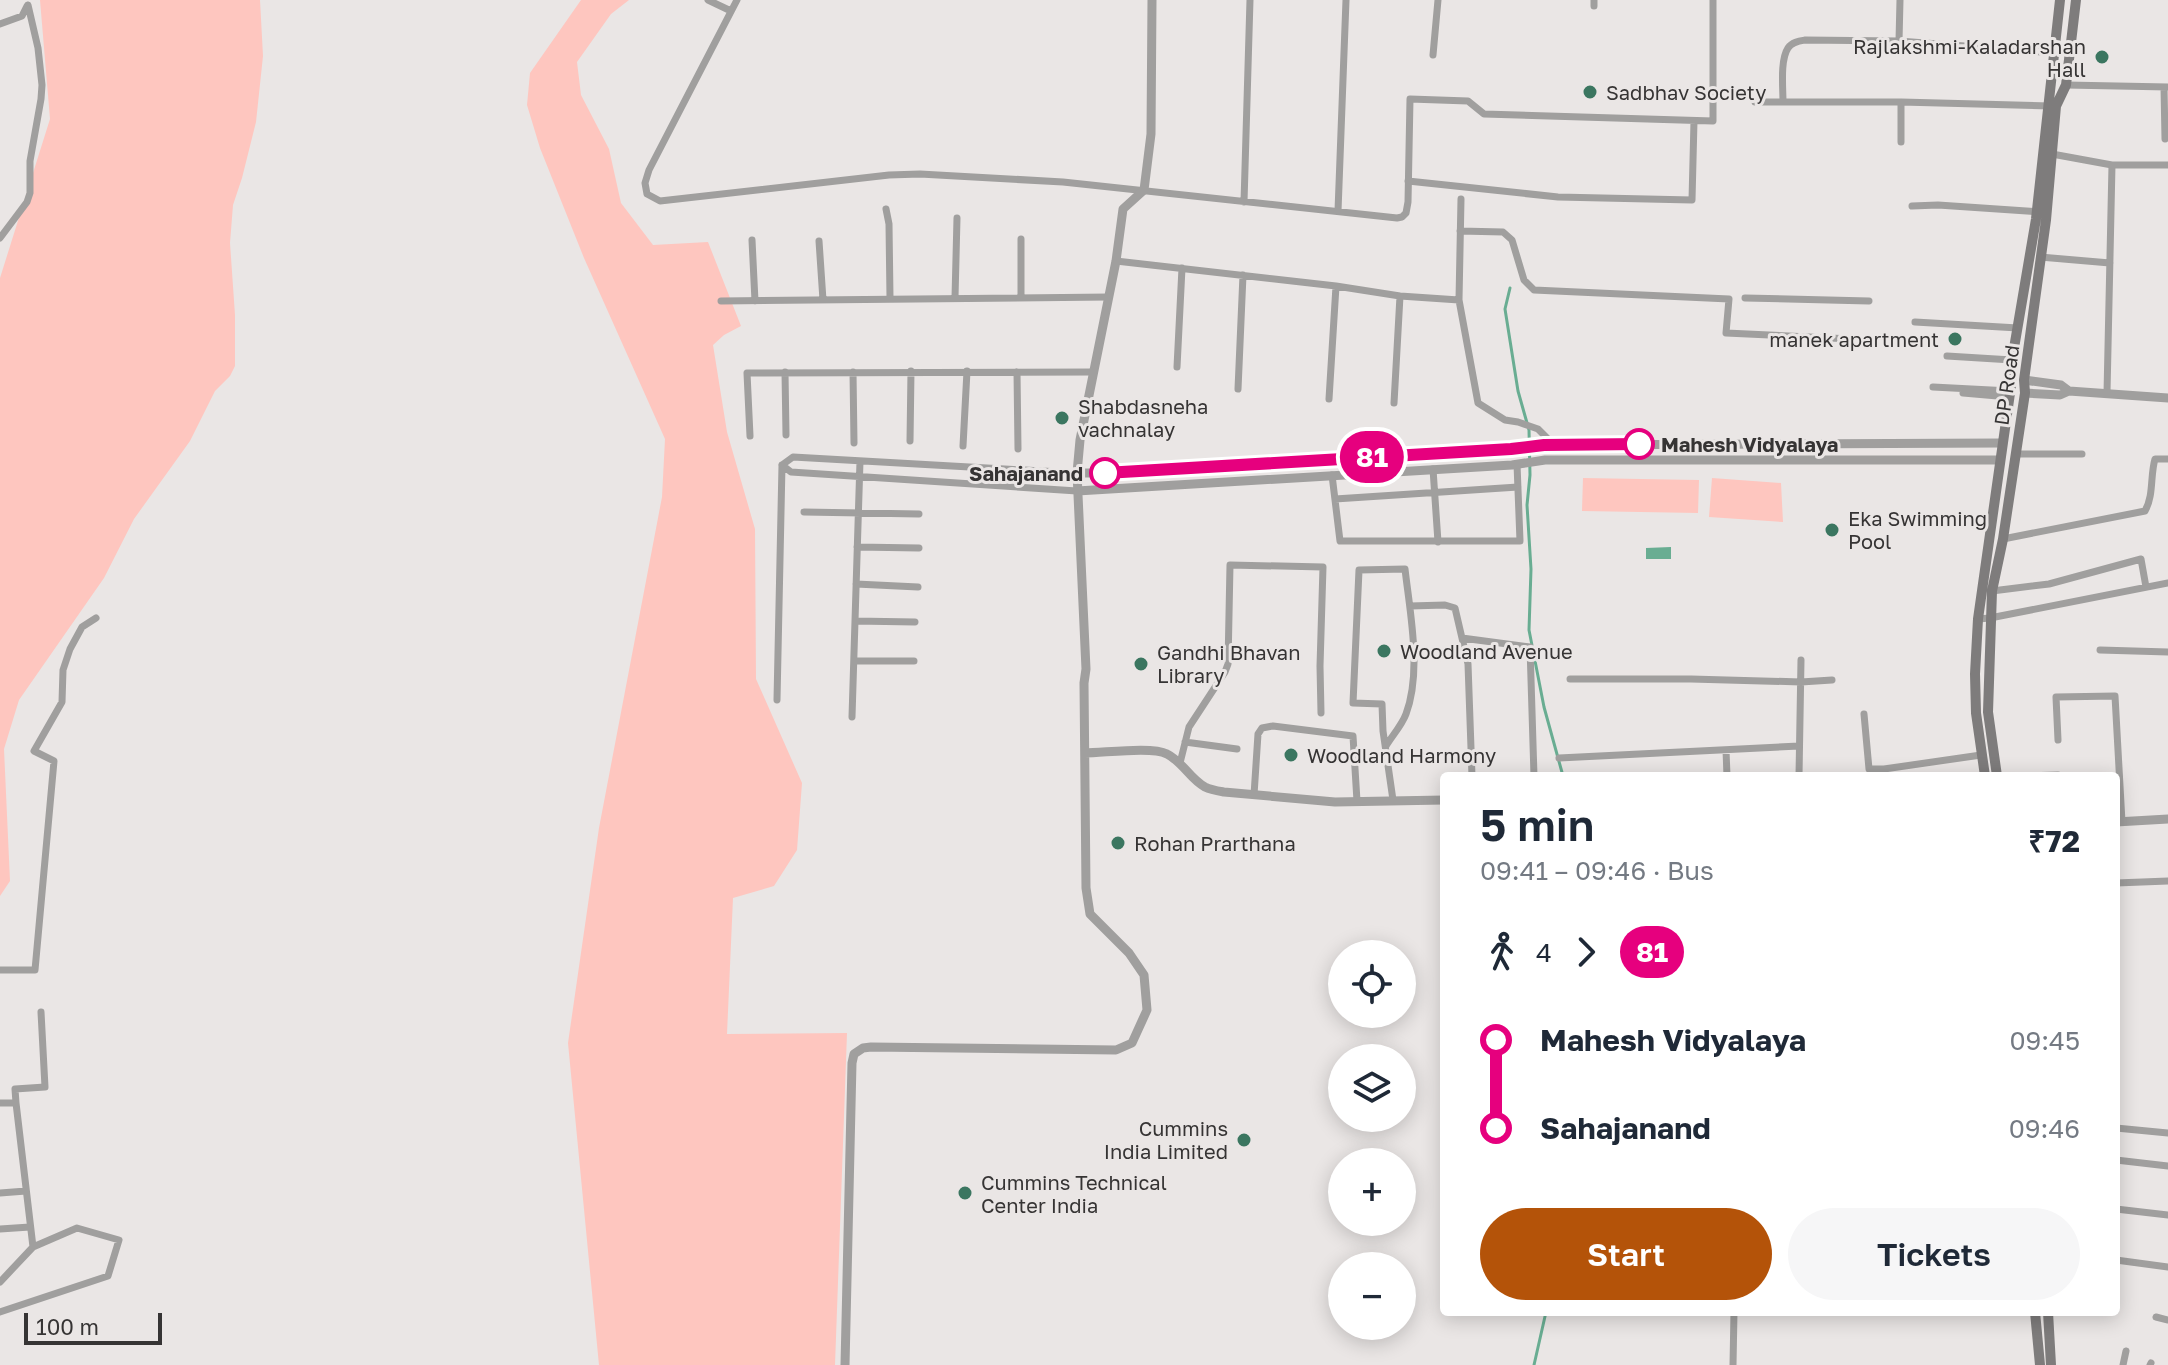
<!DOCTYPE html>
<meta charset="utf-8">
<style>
:root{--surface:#fff;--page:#f6f6f7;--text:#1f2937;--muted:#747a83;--accent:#b45309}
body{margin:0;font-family:"Golos Text",sans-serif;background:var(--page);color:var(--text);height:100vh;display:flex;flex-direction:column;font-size:30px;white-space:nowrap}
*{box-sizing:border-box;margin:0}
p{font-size:26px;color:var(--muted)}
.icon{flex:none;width:44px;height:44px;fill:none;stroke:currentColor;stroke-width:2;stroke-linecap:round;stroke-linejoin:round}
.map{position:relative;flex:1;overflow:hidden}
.details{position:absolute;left:1440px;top:772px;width:680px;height:544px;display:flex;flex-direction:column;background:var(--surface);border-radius:8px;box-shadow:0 4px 20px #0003}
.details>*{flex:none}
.badge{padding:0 16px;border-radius:26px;font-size:28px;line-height:52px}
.buttons{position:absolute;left:1328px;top:940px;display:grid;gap:16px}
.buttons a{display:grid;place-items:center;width:88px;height:88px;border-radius:50%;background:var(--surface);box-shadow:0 4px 20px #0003;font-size:40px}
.scale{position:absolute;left:24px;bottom:20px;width:138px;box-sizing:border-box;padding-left:8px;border:4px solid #363434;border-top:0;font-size:22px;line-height:28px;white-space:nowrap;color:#363434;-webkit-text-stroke:6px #eae6e5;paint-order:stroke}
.map>.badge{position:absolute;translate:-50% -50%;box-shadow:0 0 0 4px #fff}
.legs{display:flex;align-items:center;gap:12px;height:88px;padding:0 40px;font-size:26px}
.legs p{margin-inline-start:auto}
.head{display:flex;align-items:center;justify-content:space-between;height:136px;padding:0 40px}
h1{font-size:44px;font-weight:600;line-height:60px}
.cta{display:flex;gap:16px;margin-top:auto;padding:16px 40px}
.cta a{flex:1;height:92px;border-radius:48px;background:var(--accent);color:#fff;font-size:32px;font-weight:600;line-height:92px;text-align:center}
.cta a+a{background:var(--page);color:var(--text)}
ul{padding:0 40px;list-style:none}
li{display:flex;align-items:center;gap:28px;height:88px;font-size:30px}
li i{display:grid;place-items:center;width:12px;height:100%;margin:0 10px;background:currentColor}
li i::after{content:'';width:20px;height:20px;margin:-10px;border:6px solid;border-radius:50%;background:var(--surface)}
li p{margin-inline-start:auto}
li:first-child i{background:linear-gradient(#0000 50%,currentColor 0)}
li:last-child i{background:linear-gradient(currentColor 50%,#0000 0)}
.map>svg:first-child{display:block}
.green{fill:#fec6bf}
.water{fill:#69ad92}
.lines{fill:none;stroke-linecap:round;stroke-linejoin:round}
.stream{stroke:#69ad92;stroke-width:3}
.minor{stroke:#a09f9e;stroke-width:7}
.tertiary{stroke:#a09f9e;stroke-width:9}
.secondary{stroke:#7e7c7c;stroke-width:10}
.line-1-casing{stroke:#fff;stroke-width:18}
.line-1{stroke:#e6007e;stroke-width:12}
.poi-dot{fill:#3b7660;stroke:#eae6e5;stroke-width:3}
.stop-1-dot{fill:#fff;stroke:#e6007e;stroke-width:4}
.labels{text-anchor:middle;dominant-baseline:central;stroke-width:6;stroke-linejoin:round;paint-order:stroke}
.poi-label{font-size:20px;fill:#363434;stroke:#eae6e5;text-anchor:start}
.street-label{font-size:20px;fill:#363434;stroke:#eae6e5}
.stop-label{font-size:20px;font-weight:bold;fill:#363434;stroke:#eae6e5;text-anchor:start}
</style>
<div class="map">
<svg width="2168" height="1365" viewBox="0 0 2168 1365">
<rect width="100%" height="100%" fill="#eae6e5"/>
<!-- green -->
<path class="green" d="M40,0H260L263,56L256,122L242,178L233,205L230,243L235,315V366L230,376L215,391L190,441L134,519L104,578L19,700L4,749L10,881L0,896V278L50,119Z
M581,0H629L611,14L577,62L581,95L609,149L621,203L653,245L708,242L741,326L724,335L713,345L727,432L755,529L756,679L802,783L797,850L774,886L733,898L727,1034L847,1033L835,1365H599L568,1043L599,828L662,497L665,439L584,258L540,148L527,105L530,73Z
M1583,478L1699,480L1698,513L1582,511Z
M1712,478L1781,483L1783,522L1709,517Z"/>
<!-- water -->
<path class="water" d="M1671,547V559H1646V548Z"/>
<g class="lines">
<!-- stream -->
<path class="stream" d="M1510,288L1505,309L1518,391L1529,430L1530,475L1527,505L1531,569L1529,630L1544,707L1563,776
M1534,1365L1546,1312"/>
<!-- minor -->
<path class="minor" d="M708,0L731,11
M737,0L649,170L645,183L647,194L660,201L889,175L920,174L1063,182L1397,218L1402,217L1406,213L1408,202L1410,99L1468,101L1484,114L1713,121V0
M1594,6V0
M0,24L22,16L27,6
M1899,41L1900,0
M1433,55L1438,0
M2066,85L2168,87
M2164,87L2165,139
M1755,102H1901L2050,106
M1783,102C1783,88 1780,60 1788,48C1792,42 1799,41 1805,40L1899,41L2055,53
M1901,102V142
M2052,154L2112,165H2168
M1408,181L1558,197L1692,200L1694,121
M1461,199L1459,300L1478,403L1505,420L1518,422L1538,429L1553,444
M1244,202L1250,0
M1912,206L1938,205L2040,212
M886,209L889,224L890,298
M1338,211L1346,0
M1460,231L1503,232L1512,240L1524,280L1534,290L1729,299L1726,333L1851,339
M0,238L27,202L30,193V161L41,99L42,85L38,48L28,5
M1021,239V297
M752,240L755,301
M819,241L823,300
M2040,257L2110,263
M1116,261L1336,286L1400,296L1459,300
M955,298L957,218
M1745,298L1869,301
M721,301L1109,297
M1915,322L2018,328
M1947,356L2012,360
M1177,367L1182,268
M785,372L786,435
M853,372L854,443
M1017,372L1018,449
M1933,387L2010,391
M1238,389L1243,275
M1963,393L2009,397
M2107,393L2112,165
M1329,399L1336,286
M1394,403L1400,296
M750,436L747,373L1094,372
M910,441L911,371
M963,446L967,371
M2016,454H2082
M782,465L791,472L1077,491
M782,465L793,457L1077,473
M1433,469L1438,542
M1332,475L1340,541H1520L1517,464
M1335,499L1518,487
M804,512L919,514
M2003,539L2145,511C2154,495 2150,476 2155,459H2168
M857,547L919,548
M856,584L918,587
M1992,591L2049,584L2141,559L2146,587
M1410,606L1445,605L1455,608L1468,664L1472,776
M1978,619L1990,618L2168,583
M855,621L915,622
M1462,638L1530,647L1534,776
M2100,650L2168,652
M854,661H914
M1570,679H1691L1801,682L1832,680
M777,700L782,465
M1864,714L1869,769H1884L1981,755
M852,717L860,461
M2058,740L2056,697L2115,696L2122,822
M1185,742L1237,749
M1386,746C1392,736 1402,725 1406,714C1422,671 1410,613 1405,569L1359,570L1353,703L1382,704L1383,731L1393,800
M1726,750L1727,776
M1354,755L1387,756
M1559,758L1799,746
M1180,763L1189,727L1225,672L1228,664L1230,565L1323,567L1320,666L1321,713
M1799,776L1801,660
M2021,776L2058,775
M1254,795L1258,734L1262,728L1273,726L1353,736L1357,801
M2116,883L2168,881
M0,970H35L54,761L34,751L62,702L63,670L70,649L82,627L96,618
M0,1103H16L33,1247L77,1228L119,1240L108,1276L0,1312
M16,1103L15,1089L45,1087L41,1012
M2116,1128L2168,1133
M2116,1160L2168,1166
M0,1193L26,1191
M2116,1209L2168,1215
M0,1229L30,1227
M2116,1260L2168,1267
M0,1282L33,1247
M2156,1317L2168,1320
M1733,1365L1734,1312
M2123,1365L2126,1351
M2150,1365L2151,1363"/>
<!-- tertiary -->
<path class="tertiary" d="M2024,380L2061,385L2069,391
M2025,393L2060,395L2069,391L2168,398
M1077,473H1105L1511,449L1544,445L2002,443
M1077,491L1512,465L1545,460H1999
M1085,753C1104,753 1152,746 1167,754C1183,762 1190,779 1205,787C1211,790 1218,791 1224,792L1335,802L1444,800
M2116,822L2168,819
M845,1365L852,1063L854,1054L863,1048L871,1047L1116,1050L1132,1043L1147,1010L1144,975L1129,953L1090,914L1086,888L1084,683L1086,669L1077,473L1080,440L1116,261L1123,209L1144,190L1151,134L1152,0"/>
<!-- secondary -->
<path class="secondary" d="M1985,776L1976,713L1975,674L1978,619L2012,379V360L2036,219L2060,0
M1997,776L1988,712L1992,591L2003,539L2025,393L2024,380L2046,220L2056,106L2066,85L2076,0
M2035,1312L2040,1365
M2048,1312L2051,1365"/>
</g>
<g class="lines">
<defs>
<path id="line-1" d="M1105,473L1511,449L1544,445L1639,444"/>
</defs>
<!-- line-1 casing -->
<use href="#line-1" class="line-1-casing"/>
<!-- line-1 -->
<use href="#line-1" class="line-1"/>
</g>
<!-- markers -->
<g class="poi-dot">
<circle cx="2102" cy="57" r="8"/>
<circle cx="1590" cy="92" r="8"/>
<circle cx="1955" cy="339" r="8"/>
<circle cx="1062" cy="418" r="8"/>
<circle cx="1832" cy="530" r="8"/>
<circle cx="1384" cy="651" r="8"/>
<circle cx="1141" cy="664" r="8"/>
<circle cx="1291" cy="755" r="8"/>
<circle cx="1118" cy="843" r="8"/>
<circle cx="1244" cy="1140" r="8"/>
<circle cx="965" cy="1193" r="8"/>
</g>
<g class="stop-1-dot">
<circle cx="1639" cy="444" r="14"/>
<circle cx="1105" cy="473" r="14"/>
</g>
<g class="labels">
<!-- poi labels -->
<g class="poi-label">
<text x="2086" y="46" text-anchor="end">Rajlakshmi-Kaladarshan<tspan x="2086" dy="23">Hall</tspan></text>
<text x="1606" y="92">Sadbhav Society</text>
<text x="1939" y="339" text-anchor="end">manek apartment</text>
<text x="1078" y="406">Shabdasneha<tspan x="1078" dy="23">vachnalay</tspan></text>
<text x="1848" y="518">Eka Swimming<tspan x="1848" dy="23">Pool</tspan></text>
<text x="1400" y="651">Woodland Avenue</text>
<text x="1157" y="652">Gandhi Bhavan<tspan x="1157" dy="23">Library</tspan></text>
<text x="1307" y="755">Woodland Harmony</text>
<text x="1134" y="843">Rohan Prarthana</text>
<text x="1228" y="1128" text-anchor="end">Cummins<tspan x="1228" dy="23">India Limited</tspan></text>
<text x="981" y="1182">Cummins Technical<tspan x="981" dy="23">Center India</tspan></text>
</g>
<!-- street labels -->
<g class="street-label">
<text transform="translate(2006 385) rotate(-82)">DP Road</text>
</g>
<!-- stop labels -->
<g class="stop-label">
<text x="1661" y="444">Mahesh Vidyalaya</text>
<text x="1083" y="473" text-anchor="end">Sahajanand</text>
</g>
</g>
</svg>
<div class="buttons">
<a><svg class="icon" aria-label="locate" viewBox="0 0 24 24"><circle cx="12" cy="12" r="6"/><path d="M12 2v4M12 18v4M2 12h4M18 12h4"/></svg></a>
<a><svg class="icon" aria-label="layers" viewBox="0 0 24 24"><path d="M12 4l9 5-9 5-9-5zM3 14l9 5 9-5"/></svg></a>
<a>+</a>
<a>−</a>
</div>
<div class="scale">100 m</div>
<b class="badge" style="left:1372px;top:457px;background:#e6007e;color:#fff">81</b>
<section class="details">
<div class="head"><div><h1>5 min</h1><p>09:41 – 09:46 · Bus</p></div><b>₹72</b></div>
<div class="legs"><svg class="icon" aria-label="walk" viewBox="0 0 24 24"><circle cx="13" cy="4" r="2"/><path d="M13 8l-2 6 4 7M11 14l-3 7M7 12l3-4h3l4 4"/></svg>4<svg class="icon" aria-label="forward" viewBox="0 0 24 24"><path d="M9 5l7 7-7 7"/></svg><b class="badge" style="background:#e6007e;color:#fff">81</b></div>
<ul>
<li><i style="color:#e6007e"></i><b>Mahesh Vidyalaya</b><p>09:45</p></li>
<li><i style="color:#e6007e"></i><b>Sahajanand</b><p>09:46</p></li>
</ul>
<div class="cta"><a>Start</a><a>Tickets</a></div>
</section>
</div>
